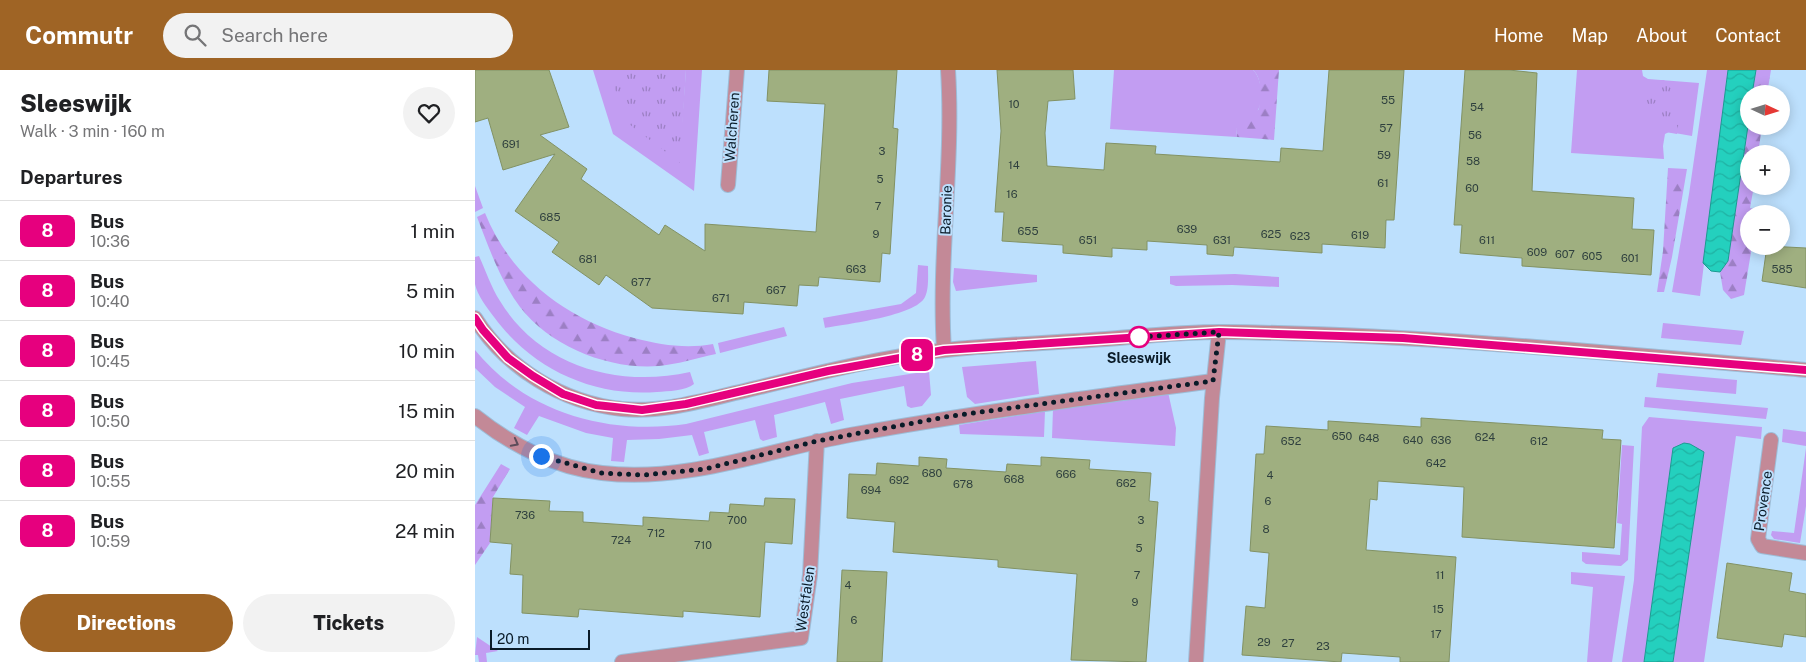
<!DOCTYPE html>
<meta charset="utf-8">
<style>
:root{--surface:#fff;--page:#f2f2f2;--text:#202124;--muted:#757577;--line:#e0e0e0;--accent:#9f6425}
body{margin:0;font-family:"Public Sans",sans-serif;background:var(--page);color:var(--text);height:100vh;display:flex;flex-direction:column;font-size:19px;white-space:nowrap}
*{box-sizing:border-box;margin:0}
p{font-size:16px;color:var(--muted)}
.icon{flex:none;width:28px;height:28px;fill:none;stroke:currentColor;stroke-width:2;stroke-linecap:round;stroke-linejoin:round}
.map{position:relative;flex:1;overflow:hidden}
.drawer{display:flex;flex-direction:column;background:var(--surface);width:475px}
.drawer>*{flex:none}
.badge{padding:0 10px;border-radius:8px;font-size:18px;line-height:32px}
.needle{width:32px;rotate:94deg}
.controls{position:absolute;left:1265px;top:15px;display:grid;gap:10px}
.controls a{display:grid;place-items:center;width:50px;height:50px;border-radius:50%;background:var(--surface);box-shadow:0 2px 12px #0003;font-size:25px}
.scale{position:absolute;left:15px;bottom:12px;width:100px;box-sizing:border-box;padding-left:5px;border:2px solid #0a1b28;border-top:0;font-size:14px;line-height:18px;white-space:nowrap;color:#0a1b28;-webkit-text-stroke:4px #bde0fd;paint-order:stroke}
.you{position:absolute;width:25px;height:25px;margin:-12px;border:4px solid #fff;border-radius:50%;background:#1a73e8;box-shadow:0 0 0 8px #1a73e833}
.map>.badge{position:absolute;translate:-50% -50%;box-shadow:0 0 0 2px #fff}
h2{padding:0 20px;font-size:19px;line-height:45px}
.round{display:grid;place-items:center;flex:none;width:52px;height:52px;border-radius:26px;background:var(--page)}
.head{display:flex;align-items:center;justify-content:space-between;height:85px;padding:0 20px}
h1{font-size:24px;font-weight:800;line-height:38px}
.action{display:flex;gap:10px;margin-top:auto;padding:10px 20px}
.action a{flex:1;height:58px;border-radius:30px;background:var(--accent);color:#fff;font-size:20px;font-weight:800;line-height:58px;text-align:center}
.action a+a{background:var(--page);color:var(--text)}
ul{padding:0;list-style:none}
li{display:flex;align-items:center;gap:15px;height:60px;padding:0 20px;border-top:1px solid var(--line)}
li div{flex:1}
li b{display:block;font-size:19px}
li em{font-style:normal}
li .badge{min-width:55px;font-weight:700;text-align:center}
header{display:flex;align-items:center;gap:30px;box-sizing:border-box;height:70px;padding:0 25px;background:var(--accent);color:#fff}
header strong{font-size:24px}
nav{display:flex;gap:28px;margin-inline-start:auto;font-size:18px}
.search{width:350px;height:45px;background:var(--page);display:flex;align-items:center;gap:12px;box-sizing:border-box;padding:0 18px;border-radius:28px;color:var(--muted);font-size:19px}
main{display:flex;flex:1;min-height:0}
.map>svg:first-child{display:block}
.grass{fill:#c29df2}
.forest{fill:url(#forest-firs)}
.park{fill:url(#park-tufts)}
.water{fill:url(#water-waves);stroke:#1c9a91}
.building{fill:#9faf80;stroke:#829264}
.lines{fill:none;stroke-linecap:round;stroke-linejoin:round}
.minor-casing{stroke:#9dbdd7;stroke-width:16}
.tertiary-casing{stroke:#9dbdd7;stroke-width:16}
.minor{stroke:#c38997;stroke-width:14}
.tertiary{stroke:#c38997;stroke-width:14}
.oneway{stroke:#5d4c5a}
.line-casing{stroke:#fff;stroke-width:11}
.line{stroke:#e6007e;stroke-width:8}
.walk{stroke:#0a1b28;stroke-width:5;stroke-dasharray:0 9}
.stop-dot{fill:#fff;stroke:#e6007e;stroke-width:2.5}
.labels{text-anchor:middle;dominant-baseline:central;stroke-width:4;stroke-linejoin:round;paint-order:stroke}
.number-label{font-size:11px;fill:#2f403e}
.street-label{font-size:14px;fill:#0a1b28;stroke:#bde0fd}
.stop-label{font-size:14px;font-weight:bold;fill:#0a1b28;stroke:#bde0fd}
</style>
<header>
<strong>Commutr</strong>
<div class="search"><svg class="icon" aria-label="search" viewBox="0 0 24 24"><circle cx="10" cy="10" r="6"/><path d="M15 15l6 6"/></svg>Search here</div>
<nav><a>Home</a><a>Map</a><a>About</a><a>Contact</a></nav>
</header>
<main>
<section class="drawer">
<div class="head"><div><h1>Sleeswijk</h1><p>Walk · 3 min · 160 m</p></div><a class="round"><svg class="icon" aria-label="heart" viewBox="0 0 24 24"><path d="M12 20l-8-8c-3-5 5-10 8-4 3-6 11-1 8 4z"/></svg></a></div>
<h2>Departures</h2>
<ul>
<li><span class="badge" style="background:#e6007e;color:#fff">8</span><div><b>Bus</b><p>10:36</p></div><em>1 min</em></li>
<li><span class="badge" style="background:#e6007e;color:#fff">8</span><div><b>Bus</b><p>10:40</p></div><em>5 min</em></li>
<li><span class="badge" style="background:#e6007e;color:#fff">8</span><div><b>Bus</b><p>10:45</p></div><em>10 min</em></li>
<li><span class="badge" style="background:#e6007e;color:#fff">8</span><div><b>Bus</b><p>10:50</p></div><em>15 min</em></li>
<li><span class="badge" style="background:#e6007e;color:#fff">8</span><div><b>Bus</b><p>10:55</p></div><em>20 min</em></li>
<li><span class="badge" style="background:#e6007e;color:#fff">8</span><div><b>Bus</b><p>10:59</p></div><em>24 min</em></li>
</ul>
<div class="action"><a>Directions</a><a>Tickets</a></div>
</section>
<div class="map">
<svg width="1331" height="592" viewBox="0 0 1331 592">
<defs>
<pattern id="forest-firs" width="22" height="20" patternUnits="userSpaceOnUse" patternTransform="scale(1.25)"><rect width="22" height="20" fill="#c29df2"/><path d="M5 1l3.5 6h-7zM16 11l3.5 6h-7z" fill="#9c7fc4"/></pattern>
<pattern id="park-tufts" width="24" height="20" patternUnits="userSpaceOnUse" patternTransform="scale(1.25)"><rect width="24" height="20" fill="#c29df2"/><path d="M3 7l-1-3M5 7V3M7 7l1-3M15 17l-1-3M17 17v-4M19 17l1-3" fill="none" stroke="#9c7fc4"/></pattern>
<pattern id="water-waves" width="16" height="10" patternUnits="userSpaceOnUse" patternTransform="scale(1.25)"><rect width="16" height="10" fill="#24d0be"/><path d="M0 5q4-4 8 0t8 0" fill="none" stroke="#1fb2a3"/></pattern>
</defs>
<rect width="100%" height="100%" fill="#bde0fd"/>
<!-- grass -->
<path class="grass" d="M118,0H182L207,53L211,0H227L219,121L138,64Z
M639,0H778C788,9 789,35 780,45C775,51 767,55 761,59L762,67L635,59Z
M1102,0H1167L1168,6L1173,9L1224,13L1217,66L1194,62L1190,64L1188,76L1189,89L1096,83Z
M1232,0H1253L1225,226L1197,222L1214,124Z
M0,116L8,138L0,142Z
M4,186C11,201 16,217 25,231C65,297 144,318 215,302L219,314C211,321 193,321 182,322C118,327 57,299 19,247C13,239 2,225 0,214C0,206 0,196 0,187Z
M443,195L453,196C453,205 454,219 450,227C441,246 371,254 350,258L348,248L426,234L441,223Z
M479,198L562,205V212L481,221L478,212Z
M760,204L804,207V217L757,215L701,216L695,214V206Z
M1188,253L1269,261L1266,275L1186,268Z
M309,257L312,266L245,283L243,273Z
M0,280C51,343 133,365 211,354L377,313L454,301L456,325L447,336L436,338L432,336L429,316L365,329L369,350L356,354L350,332L299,345L302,367L288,371L285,369L280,350L229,362L234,383L224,386L217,365L184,369L152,370L149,392L136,391L138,368L111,363L64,346L52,365L39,358L50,337L20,317L0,298Z
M561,291L564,324L500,334L492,327L487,297Z
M1183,303L1262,310L1261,324L1181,317Z
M693,322L701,358L700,376L577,368L578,339Z
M1170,327L1293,338L1291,349L1169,337Z
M570,341L569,367L485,364L484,355Z
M1174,347L1287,357L1286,369L1261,366L1229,592H1198L1229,382L1198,378L1169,592H1147L1159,510L1167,357Z
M1308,359L1331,362V376L1307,372Z
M1147,375L1159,376L1153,490L1146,496L1111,494L1107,491V482L1145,485L1147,454L1142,453Z
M1331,378V436L1325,473L1299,469L1296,465L1297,461L1319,463Z
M1096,502L1150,506L1137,592H1112L1118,517L1096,514Z
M2,567L23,581L11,583L12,592H4L3,585H0Z"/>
<!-- forest -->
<path class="forest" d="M778,0H804L799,70L762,67L761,59L763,54L773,50L784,39C785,26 788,9 778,0Z
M1281,0H1296L1292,24H1277Z
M1274,49V56H1287L1283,84H1274V116H1279L1275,138L1284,140L1283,144H1274V176H1277L1269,225L1256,229L1248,220L1245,202L1253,191Z
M1193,98L1212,99L1197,187L1189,222H1182L1188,181Z
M10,143C36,208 93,250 159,268C186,275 211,279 238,274L241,284C222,288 204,294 184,296C134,300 76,277 45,237C25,210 14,178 2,147Z
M26,394L35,399L18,427L15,473L0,495V435Z"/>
<!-- park -->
<path class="park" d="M134,0H211L205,93L150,51Z
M1185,10H1189L1197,20L1184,30L1188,33L1206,35L1202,64L1185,61L1187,37L1181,32L1175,37L1165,27Z"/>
<!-- water -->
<path class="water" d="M1253,0H1281L1277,24H1274V49L1253,191L1245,202L1236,201L1228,193Z
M1209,373L1215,374L1229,382L1198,592H1169L1198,378Z"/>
<!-- building -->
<path class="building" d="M0,0H74L94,57L65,65L112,99L106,109L184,165L190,155L230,181V154L341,162L350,34L292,31L294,0H422L418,58L423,59L415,184L407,183L405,212L344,207L343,216L324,215L322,236L269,232L268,244L177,238L131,205L124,215L77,182L84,172L40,141L80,84L28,100L13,48L0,52Z
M522,0H598L600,29L573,31L570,63L572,96L629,100L631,73L681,76L680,84L805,92L806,78L848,81L854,0H929L919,150H911L910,178L847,174V183L759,177L758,186L732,184V175L672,171V180L637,178V187L588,183V175L527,171L529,142H520L526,61Z
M990,0H1034L1062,3L1057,121L1159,128L1157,159L1179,160L1176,205L1047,196V188L985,183L987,155H979Z
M1292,176L1331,178V218L1287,211Z
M946,348L1128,360L1127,369L1146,370L1139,478L987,467L989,417L903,411L902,430L895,429L891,480L981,487L974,592H925V587L867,583L866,592L767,585L771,536L790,538L794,483L775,481L781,384H789L791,356L853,360V351L946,357Z
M444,387L472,389L471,398L531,402L532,394L566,396V387L615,390L614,399L676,403L674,431L683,432L671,592L596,590L602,504L523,497V490L418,482L420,452L372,448L374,404L401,405L402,393L444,396Z
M18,428L75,431L74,441L108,442V452L168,456V447L234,451L235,442L254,443L255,434L289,436L290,428L320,429L317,474L290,472L285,547L208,541V547L104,539L103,547L47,543L48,505L35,504L37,474L15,472Z
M1252,493L1317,503L1314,521L1331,524V567L1309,564L1307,577L1242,568Z
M367,500L412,502L407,592H362Z"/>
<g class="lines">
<defs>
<path id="minor" d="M253,115L262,0
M469,280C463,187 479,93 473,0
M0,346C36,375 81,398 127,403C212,413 293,380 375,365C496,343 617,327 738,311
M1296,370L1283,469L1287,476L1331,483
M147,592L326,568L335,505L342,371
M721,592L737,328L744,262"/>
<path id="tertiary" d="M0,248C31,298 88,333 147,339C188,343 229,330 269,321C335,305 404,287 471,280C519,275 568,273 616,270C659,267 703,262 747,262C942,264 1137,283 1331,300"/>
</defs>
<!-- minor casing -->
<use href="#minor" class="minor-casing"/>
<!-- tertiary casing -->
<use href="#tertiary" class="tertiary-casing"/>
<!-- minor -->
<use href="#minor" class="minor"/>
<!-- tertiary -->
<use href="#tertiary" class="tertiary"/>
</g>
<!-- one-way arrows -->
<defs><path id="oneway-chevron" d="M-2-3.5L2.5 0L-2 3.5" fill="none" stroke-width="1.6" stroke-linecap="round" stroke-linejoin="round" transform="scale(1.25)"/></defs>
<use class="oneway" href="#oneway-chevron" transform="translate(40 373) rotate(28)"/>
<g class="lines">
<defs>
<path id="line" d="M0,248L8,260L33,288L58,306L88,324L121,335L167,340L211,334L353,301L469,280L744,262L928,268L1331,300"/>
</defs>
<!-- line casing -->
<use href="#line" class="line-casing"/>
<!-- line -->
<use href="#line" class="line"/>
<!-- walk -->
<path class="walk" d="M66,386L126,403L168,405L230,399L342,371L476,346L738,311L744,262L664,267"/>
</g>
<!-- markers -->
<circle class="stop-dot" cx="664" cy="267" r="10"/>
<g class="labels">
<!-- number labels -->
<g class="number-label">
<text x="913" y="30">55</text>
<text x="539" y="34">10</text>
<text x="1002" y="37">54</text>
<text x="911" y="58">57</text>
<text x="1000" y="65">56</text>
<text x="36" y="74">691</text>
<text x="407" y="81">3</text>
<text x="909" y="85">59</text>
<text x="998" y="91">58</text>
<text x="539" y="95">14</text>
<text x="405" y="109">5</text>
<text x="908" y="113">61</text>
<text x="997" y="118">60</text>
<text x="537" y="124">16</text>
<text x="403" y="136">7</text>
<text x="75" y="147">685</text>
<text x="712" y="159">639</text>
<text x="553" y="161">655</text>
<text x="401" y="164">9</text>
<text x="796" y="164">625</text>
<text x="885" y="165">619</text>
<text x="825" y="166">623</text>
<text x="613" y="170">651</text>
<text x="747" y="170">631</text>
<text x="1012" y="170">611</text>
<text x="1062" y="182">609</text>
<text x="1090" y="184">607</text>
<text x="1117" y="186">605</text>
<text x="1155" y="188">601</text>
<text x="113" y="189">681</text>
<text x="381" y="199">663</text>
<text x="1307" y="199">585</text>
<text x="166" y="212">677</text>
<text x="301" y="220">667</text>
<text x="246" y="228">671</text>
<text x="867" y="366">650</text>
<text x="1010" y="367">624</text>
<text x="894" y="368">648</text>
<text x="938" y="370">640</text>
<text x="966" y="370">636</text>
<text x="816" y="371">652</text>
<text x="1064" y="371">612</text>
<text x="961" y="393">642</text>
<text x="457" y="403">680</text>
<text x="591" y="404">666</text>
<text x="795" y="405">4</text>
<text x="539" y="409">668</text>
<text x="424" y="410">692</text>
<text x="651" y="413">662</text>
<text x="488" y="414">678</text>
<text x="396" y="420">694</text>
<text x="793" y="431">6</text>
<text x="50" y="445">736</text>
<text x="262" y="450">700</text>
<text x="666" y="450">3</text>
<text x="791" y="459">8</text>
<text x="181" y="463">712</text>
<text x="146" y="470">724</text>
<text x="228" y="475">710</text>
<text x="664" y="478">5</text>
<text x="662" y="505">7</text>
<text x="965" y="505">11</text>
<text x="373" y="515">4</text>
<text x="660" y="532">9</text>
<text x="963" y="539">15</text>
<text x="379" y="550">6</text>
<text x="961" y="564">17</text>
<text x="789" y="572">29</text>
<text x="813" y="573">27</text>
<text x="848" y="576">23</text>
</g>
<!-- street labels -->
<g class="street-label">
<text transform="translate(257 57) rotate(-86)">Walcheren</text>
<text transform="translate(471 140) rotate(-88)">Baronie</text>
<text transform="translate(1288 431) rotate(-82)">Provence</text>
<text transform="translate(330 529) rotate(-82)">Westfalen</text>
</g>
<!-- stop labels -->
<g class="stop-label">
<text x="664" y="288">Sleeswijk</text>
</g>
</g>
</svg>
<div class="controls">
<a><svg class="needle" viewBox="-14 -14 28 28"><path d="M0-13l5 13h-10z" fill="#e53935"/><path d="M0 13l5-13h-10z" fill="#757577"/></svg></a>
<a>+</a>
<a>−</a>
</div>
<div class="scale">20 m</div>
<div class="you" style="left:66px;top:386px"></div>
<b class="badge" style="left:442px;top:285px;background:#e6007e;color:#fff">8</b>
</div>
</main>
